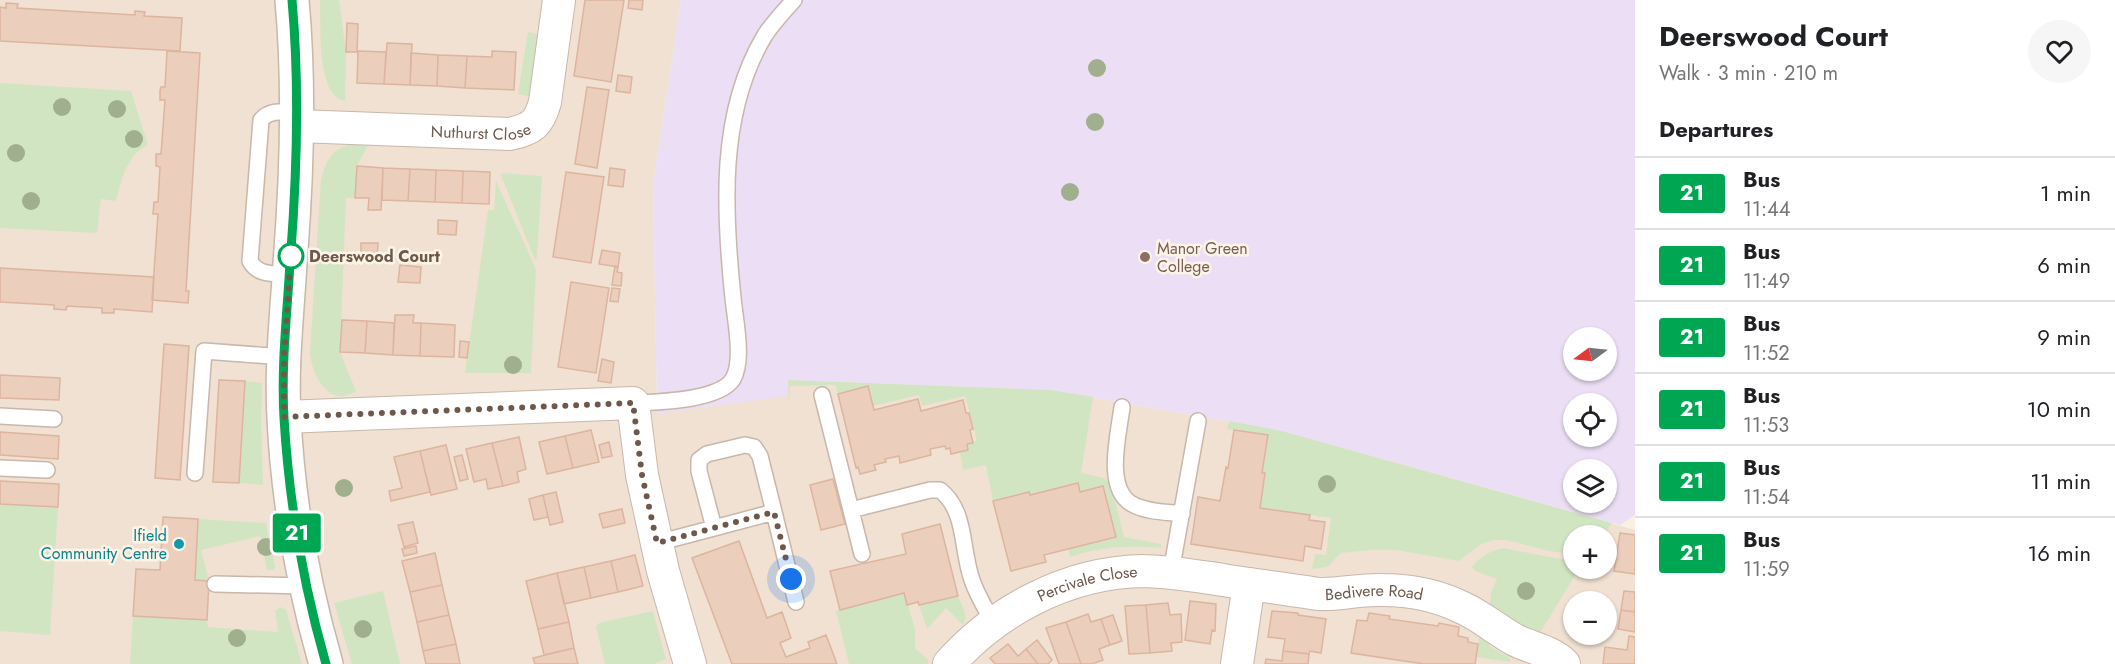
<!DOCTYPE html>
<meta charset="utf-8">
<style>
:root{--surface:#fff;--page:#f6f6f6;--text:#202124;--muted:#757577;--line:#e0e0e0}
body{margin:0;font-family:Jost,sans-serif;background:var(--page);color:var(--text);height:100vh;display:flex;flex-direction:column;font-size:22px;white-space:nowrap}
*{box-sizing:border-box;margin:0}
p{font-size:20px;color:var(--muted)}
.icon{flex:none;width:33px;height:33px;fill:none;stroke:currentColor;stroke-width:2;stroke-linecap:round;stroke-linejoin:round}
.map{position:relative;flex:1;overflow:hidden}
.panel{display:flex;flex-direction:column;background:var(--surface);width:480px}
.panel>*{flex:none}
.badge{padding:0 12px;border-radius:4px;font-size:21px;line-height:39px}
.needle{width:39px;rotate:255deg}
.controls{position:absolute;left:1563px;top:327px;display:grid;gap:12px}
.controls a{display:grid;place-items:center;width:54px;height:54px;border-radius:50%;background:var(--surface);box-shadow:0 2px 4px #0004;font-size:30px}
.you{position:absolute;width:30px;height:30px;margin:-15px;border:4px solid #fff;border-radius:50%;background:#1a73e8;box-shadow:0 0 0 9px #1a73e833}
.map>.badge{position:absolute;translate:-50% -50%;box-shadow:0 0 0 3px #fff}
h2{padding:0 24px;font-size:22px;line-height:54px}
.round{display:grid;place-items:center;flex:none;width:63px;height:63px;border-radius:32px;background:var(--page)}
.head{display:flex;align-items:center;justify-content:space-between;height:102px;padding:0 24px}
h1{font-size:28px;font-weight:700;line-height:45px}
ul{padding:0;list-style:none}
li{display:flex;align-items:center;gap:18px;height:72px;padding:0 24px;border-top:2px solid var(--line)}
li div{flex:1}
li b{display:block;font-size:22px}
li em{font-style:normal}
li .badge{min-width:66px;font-weight:700;text-align:center}
main{display:flex;flex:1;min-height:0}
.map>svg:first-child{display:block}
.residential{fill:#f0e1d2;fill-rule:evenodd}
.education{fill:#ecdff5;fill-rule:evenodd}
.green{fill:#d2e5c3}
.building{fill:#eccebd;stroke:#ddb49f;stroke-width:1.5}
.lines{fill:none;stroke-linecap:round;stroke-linejoin:round}
.service-casing{stroke:#c8b7aa;stroke-width:18}
.minor-casing{stroke:#c8b7aa;stroke-width:34}
.tertiary-casing{stroke:#c8b7aa;stroke-width:36}
.service{stroke:#fff;stroke-width:15}
.minor{stroke:#fff;stroke-width:32}
.tertiary{stroke:#fff;stroke-width:33}
.tree{fill:#a0af8d}
.line-casing{stroke:#fff;stroke-width:14}
.line{stroke:#00a651;stroke-width:9}
.walk{stroke:#6e574b;stroke-width:6;stroke-dasharray:0 10.8}
.stop-dot{fill:#fff;stroke:#00a651;stroke-width:3}
.education-dot{fill:#8d6e63;stroke:#fdf4e8;stroke-width:2}
.culture-dot{fill:#0f9aa8;stroke:#fdf4e8;stroke-width:2}
.labels{text-anchor:middle;dominant-baseline:central;stroke-width:5;stroke-linejoin:round;paint-order:stroke}
.street-label{font-size:16px;fill:#6e574b;stroke:#fdf4e8}
.education-label{font-size:16px;fill:#785e54;stroke:#fdf4e8;text-anchor:start}
.stop-label{font-size:16px;font-weight:bold;fill:#6e574b;stroke:#fdf4e8;text-anchor:start}
.culture-label{font-size:16px;fill:#0d838f;stroke:#fdf4e8;text-anchor:end}
</style>
<main>
<div class="map">
<svg width="1635" height="664" viewBox="0 0 1635 664">
<rect width="100%" height="100%" fill="#f9f0e2"/>
<!-- residential -->
<path class="residential" d="M0,0H681L653,184L657,414L788,380L1051,390L1282,431L1635,530V664H0ZM1574,536H1606V568H1574ZM1574,602H1606V634H1574Z"/>
<!-- education -->
<path class="education" d="M681,0H1635V515L1620,525L1282,431L1051,390L788,380L787,396L657,414L653,184ZM1574,338H1606V370H1574ZM1574,404H1606V436H1574ZM1574,470H1606V502H1574Z"/>
<!-- green -->
<path class="green" d="M320,0H339L346,52L345,101C316,97 321,23 320,0Z
M528,32L539,34L532,97L518,94Z
M0,83L131,91L148,145C128,153 120,182 116,201L101,199L97,233L0,228Z
M349,145H368L357,166L355,198H346L340,352L356,391C329,409 312,376 310,353L321,179C327,161 330,150 349,145Z
M500,173L542,176L537,258L535,260Z
M496,181L536,269L531,373H465L488,210H494Z
M788,380L1051,390L1093,397L1081,473L1104,478L1111,484L1124,537L1161,544V548C1130,545 1099,547 1070,557L1068,549L1116,537L1103,486L1080,492L1030,495L1028,492L993,501L986,465L963,470L960,452L968,450L967,444L977,441L965,396L922,406L919,395L873,406L868,387L838,394L835,385L790,386L789,406Z
M245,381L262,383L261,422L263,485L239,483Z
M1229,421L1282,431L1612,523L1603,535L1574,536L1573,554L1549,551L1506,540H1493L1481,544L1459,561L1396,550H1370L1341,553L1327,567L1312,569L1315,554L1326,555L1331,518L1260,508L1265,474L1262,473L1268,435L1227,429Z
M0,504L58,507L50,635L0,631Z
M198,519L266,523L275,567L274,570H267L260,536L201,550L209,581L195,580Z
M1503,548L1571,561L1573,562L1574,568L1577,569L1576,574L1541,631C1527,634 1498,614 1490,603L1491,592L1497,579L1475,571L1472,567C1480,556 1489,552 1503,548Z
M383,591L400,664H352L334,603Z
M904,593L915,629V648L928,660V664H849L836,611Z
M958,596C962,606 969,615 963,625L946,608L927,629L919,605Z
M281,607L286,610L302,664H130L133,616L207,620L208,627L278,632L275,611Z
M653,611L666,659L654,664H605L596,627L599,623Z
M1480,633L1487,636L1490,647L1509,657L1511,662L1476,657Z"/>
<!-- building -->
<path class="building" d="M585,0H624L611,82L574,76Z
M629,0H643L642,10L628,8Z
M6,3L18,4L17,8L135,15V11L145,12L144,16L182,18L180,51L0,41V7L6,8Z
M347,23L358,24L357,52H346Z
M387,43L412,44L410,85L384,84Z
M167,51L200,53L186,291H189L188,303L152,300L158,214H153L154,202H158L160,167L156,166V154H161L165,100H160V90L161,87H165Z
M358,51L386,52L384,84L357,83Z
M492,51L516,52L514,90L465,88L467,56L492,57Z
M411,53L438,55L437,86L410,85Z
M438,55L467,56L465,88L437,86Z
M618,75L632,77L630,93L616,91Z
M587,87L609,90L597,168L575,164Z
M357,166L383,168L381,210H368L369,198H355Z
M383,168L410,169L408,201L382,200Z
M610,168L625,170L623,187L608,185Z
M410,169L436,170L435,202L408,201Z
M436,170L463,171L462,203L435,202Z
M463,171L490,172L489,204L462,203Z
M566,172L604,177L591,263L553,257Z
M438,220L457,221L456,235L438,234Z
M361,243H378L377,260H361Z
M602,250L620,253L618,267L599,264Z
M400,265L421,267L420,283L398,282Z
M615,266L618,267L617,272L622,273L621,286L612,285Z
M0,268L154,277L152,312L114,309V313H102V308L67,306L66,310L54,309V305L0,302Z
M571,282L609,288L596,373L558,367Z
M612,288L620,289L618,302L610,301Z
M395,315H414L413,323H421L420,356L393,355Z
M342,320L367,321L365,353L340,352Z
M367,321L394,323L393,355L365,353Z
M421,323L455,325L454,357L420,356Z
M460,341L469,342L467,358L459,357Z
M164,344L189,346L180,480L155,478Z
M602,359L614,362L611,383L598,381Z
M0,375L60,378L59,400L0,398Z
M219,380L245,381L239,483L213,482Z
M868,386L874,410L918,399L921,411L963,400L966,413H969L973,429L970,430L973,443L967,444L968,450L951,454L950,448L946,449L945,446L930,449L931,455L900,463L899,456L885,459L886,462L874,465L876,470L860,474L858,467L856,468L838,394Z
M591,430L599,462L573,468L565,436Z
M1234,430L1268,435L1262,473H1265L1260,508L1310,515L1309,520L1325,522L1321,549L1305,546L1303,561L1191,544L1198,497L1220,501L1226,467L1228,468Z
M0,432L59,436L58,459L0,455Z
M565,436L573,468L547,474L539,442Z
M519,437L526,469L517,472L519,482L503,486L492,443Z
M609,442L612,456L602,458L599,445Z
M492,443L503,486L488,489L486,479L474,482L466,449Z
M446,445L457,489L431,495L420,451Z
M420,451L430,492L391,501L389,491L402,488L394,457Z
M462,455L468,479L460,481L454,457Z
M833,479L845,524L821,530L810,485Z
M0,481L59,484L58,507L0,504Z
M1078,483L1080,492L1103,486L1116,537L1044,555L1046,562L1011,571L993,501L1029,492L1030,495Z
M556,492L563,522L550,525L543,495Z
M543,495L548,517L534,520L529,499Z
M622,509L625,523L603,528L599,514Z
M163,517L198,519L195,580L209,581L207,620L133,616L136,569L160,570Z
M413,522L418,543L404,547L398,525Z
M940,524L958,596L919,605L918,602L907,605L904,593L840,610L830,571L906,554L902,534Z
M1620,533L1635,535V574L1614,571Z
M739,541L767,618L782,612L791,638L780,643L786,657L810,648L808,642L826,635L837,664H732L692,558Z
M416,546L417,553L404,556L402,549Z
M435,553L442,585L410,592L402,561Z
M635,555L643,586L618,592L611,561Z
M611,561L618,592L591,598L584,567Z
M584,567L591,598L564,604L557,573Z
M557,573L569,622L538,629L526,581Z
M442,585L449,615L417,622L410,592Z
M1624,591L1635,592V612L1621,610Z
M1190,601L1216,604L1215,631L1212,630L1210,644L1185,640Z
M1168,603L1170,615L1181,614L1182,642L1171,643L1172,651L1150,653L1146,605Z
M1146,605L1150,653L1129,654L1125,606Z
M1621,610L1635,612V632L1618,629Z
M1272,611L1298,613V615L1326,619L1321,653L1310,651L1309,654L1283,651L1285,639L1268,637Z
M1369,613L1390,616L1389,619L1438,626L1439,623L1459,627L1458,636L1468,638V642L1478,644L1475,664H1424L1351,653L1357,620L1367,621Z
M1088,614L1091,622L1101,619L1110,645L1099,649L1103,660L1092,664H1081L1066,622Z
M449,615L456,644L423,651L417,622Z
M1113,615L1122,641L1110,645L1101,619Z
M569,622L574,648L544,655L538,629Z
M1066,622L1081,664H1059L1046,628Z
M1629,636L1635,637V664H1603L1605,647L1627,650Z
M1037,640L1052,660L1048,664H1038L1026,649Z
M456,644L460,664H426L423,651Z
M1008,644L1018,656L1026,649L1038,664H995L990,658Z
M574,648L578,664H535L533,658Z
M1283,651L1309,654L1308,664H1265L1266,659L1282,661Z"/>
<g class="lines">
<defs>
<path id="service" d="M289,275C274,273 258,276 250,261L261,120C270,109 284,112 298,112
M822,395L862,554
M633,403C657,402 719,401 733,379C744,360 735,319 733,298C724,211 718,113 765,35C773,23 784,11 794,0
M1122,407C1119,433 1104,488 1132,504C1146,512 1167,512 1182,514
M0,416L54,419
M745,445L754,447L760,456L774,512L714,528L699,471V460L707,454Z
M0,468L47,470
M195,473L204,351L284,357
M851,510L930,490H940C967,511 961,550 972,580C977,595 985,608 993,622
M774,512L796,602
M657,543L714,528
M1171,572L1198,421
M215,584L306,586"/>
<g id="minor">
<path id="s1" d="M298,126L510,134C532,129 539,124 545,102L559,0"/>
<path d="M284,417L633,403L642,475L663,571L690,664"/>
<path id="s2" d="M949,664C997,610 1067,573 1141,571C1168,571 1196,576 1223,580C1254,585 1286,589 1318,594C1340,595 1360,589 1382,590C1410,590 1439,596 1463,608C1481,616 1497,630 1515,640C1531,648 1551,651 1564,664"/>
<path d="M1237,664L1249,584"/>
</g>
<path id="tertiary" d="M292,0C300,88 297,175 290,263C287,315 281,366 284,418C288,501 303,584 326,664"/>
</defs>
<!-- service casing -->
<use href="#service" class="service-casing"/>
<!-- minor casing -->
<use href="#minor" class="minor-casing"/>
<!-- tertiary casing -->
<use href="#tertiary" class="tertiary-casing"/>
<!-- service -->
<use href="#service" class="service"/>
<!-- minor -->
<use href="#minor" class="minor"/>
<!-- tertiary -->
<use href="#tertiary" class="tertiary"/>
</g>
<!-- trees -->
<g class="tree">
<circle cx="1097" cy="68" r="9"/>
<circle cx="62" cy="107" r="9"/>
<circle cx="117" cy="109" r="9"/>
<circle cx="1095" cy="122" r="9"/>
<circle cx="134" cy="139" r="9"/>
<circle cx="16" cy="153" r="9"/>
<circle cx="1070" cy="192" r="9"/>
<circle cx="31" cy="201" r="9"/>
<circle cx="513" cy="365" r="9"/>
<circle cx="1327" cy="484" r="9"/>
<circle cx="344" cy="488" r="9"/>
<circle cx="266" cy="547" r="9"/>
<circle cx="1526" cy="591" r="9"/>
<circle cx="363" cy="629" r="9"/>
<circle cx="237" cy="638" r="9"/>
</g>
<g class="lines">
<defs>
<path id="line" d="M292,0C300,88 297,176 290,263C287,315 281,366 284,418C289,501 303,584 326,664"/>
</defs>
<!-- line casing -->
<use href="#line" class="line-casing"/>
<!-- line -->
<use href="#line" class="line"/>
<!-- walk -->
<path class="walk" d="M291,256L284,357V417L633,403L642,475L657,543L774,512L791,579"/>
</g>
<!-- markers -->
<circle class="stop-dot" cx="291" cy="256" r="12"/>
<circle class="education-dot" cx="1145" cy="257" r="6"/>
<circle class="culture-dot" cx="179" cy="544" r="6"/>
<g class="labels">
<!-- street labels -->
<g class="street-label">
<text stroke="none"><textPath href="#s1" startOffset="183">Nuthurst Close</textPath></text>
<text stroke="none"><textPath href="#s2" startOffset="164">Percivale Close</textPath></text>
<text stroke="none"><textPath href="#s2" startOffset="454">Bedivere Road</textPath></text>
</g>
<!-- education labels -->
<g class="education-label">
<text x="1157" y="248">Manor Green<tspan x="1157" dy="18">College</tspan></text>
</g>
<!-- stop labels -->
<g class="stop-label">
<text x="309" y="256">Deerswood Court</text>
</g>
<!-- culture labels -->
<g class="culture-label">
<text x="167" y="535">Ifield<tspan x="167" dy="18">Community Centre</tspan></text>
</g>
</g>
</svg>
<div class="controls">
<a><svg class="needle" viewBox="-14 -14 28 28"><path d="M0-13l5 13h-10z" fill="#e53935"/><path d="M0 13l5-13h-10z" fill="#757577"/></svg></a>
<a><svg class="icon" aria-label="locate" viewBox="0 0 24 24"><circle cx="12" cy="12" r="6"/><path d="M12 2v4M12 18v4M2 12h4M18 12h4"/></svg></a>
<a><svg class="icon" aria-label="layers" viewBox="0 0 24 24"><path d="M12 4l9 5-9 5-9-5zM3 14l9 5 9-5"/></svg></a>
<a>+</a>
<a>−</a>
</div>
<div class="you" style="left:791px;top:579px"></div>
<b class="badge" style="left:297px;top:533px;background:#00a651;color:#fff">21</b>
</div>
<section class="panel">
<div class="head"><div><h1>Deerswood Court</h1><p>Walk · 3 min · 210 m</p></div><a class="round"><svg class="icon" aria-label="heart" viewBox="0 0 24 24"><path d="M12 20l-8-8c-3-5 5-10 8-4 3-6 11-1 8 4z"/></svg></a></div>
<h2>Departures</h2>
<ul>
<li><span class="badge" style="background:#00a651;color:#fff">21</span><div><b>Bus</b><p>11:44</p></div><em>1 min</em></li>
<li><span class="badge" style="background:#00a651;color:#fff">21</span><div><b>Bus</b><p>11:49</p></div><em>6 min</em></li>
<li><span class="badge" style="background:#00a651;color:#fff">21</span><div><b>Bus</b><p>11:52</p></div><em>9 min</em></li>
<li><span class="badge" style="background:#00a651;color:#fff">21</span><div><b>Bus</b><p>11:53</p></div><em>10 min</em></li>
<li><span class="badge" style="background:#00a651;color:#fff">21</span><div><b>Bus</b><p>11:54</p></div><em>11 min</em></li>
<li><span class="badge" style="background:#00a651;color:#fff">21</span><div><b>Bus</b><p>11:59</p></div><em>16 min</em></li>
</ul>
</section>
</main>
